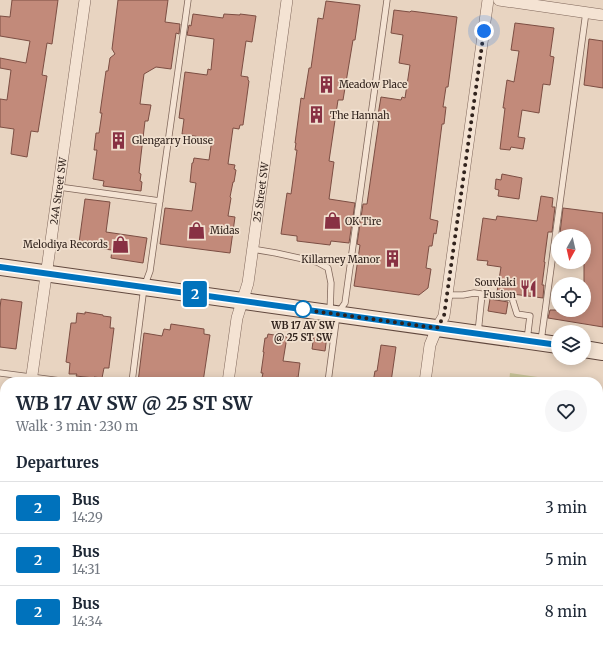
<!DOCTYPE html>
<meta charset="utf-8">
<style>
:root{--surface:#fff;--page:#f6f6f7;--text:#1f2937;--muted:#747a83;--line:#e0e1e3}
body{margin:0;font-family:Merriweather,serif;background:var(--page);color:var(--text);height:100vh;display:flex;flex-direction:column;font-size:15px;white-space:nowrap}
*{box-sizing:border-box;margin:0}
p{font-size:13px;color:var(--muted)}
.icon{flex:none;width:22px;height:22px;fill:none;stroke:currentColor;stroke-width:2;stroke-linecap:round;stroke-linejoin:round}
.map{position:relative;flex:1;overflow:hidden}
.side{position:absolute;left:0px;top:377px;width:603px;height:268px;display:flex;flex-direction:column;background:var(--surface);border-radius:16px 16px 0 0;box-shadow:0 2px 10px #0003}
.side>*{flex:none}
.badge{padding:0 8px;border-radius:3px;font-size:14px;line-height:26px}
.needle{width:26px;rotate:188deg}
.fabs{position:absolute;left:551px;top:229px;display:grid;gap:8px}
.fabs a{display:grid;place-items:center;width:40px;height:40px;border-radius:50%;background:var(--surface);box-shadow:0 2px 10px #0003;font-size:20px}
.you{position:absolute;width:20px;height:20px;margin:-10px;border:3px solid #fff;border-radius:50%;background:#1a73e8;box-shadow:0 0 0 6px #1a73e833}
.map>.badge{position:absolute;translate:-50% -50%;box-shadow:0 0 0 2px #fff}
h2{padding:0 16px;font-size:15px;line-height:36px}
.round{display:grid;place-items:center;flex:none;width:42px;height:42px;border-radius:21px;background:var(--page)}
.head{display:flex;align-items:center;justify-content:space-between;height:68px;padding:0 16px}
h1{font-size:19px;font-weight:700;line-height:30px}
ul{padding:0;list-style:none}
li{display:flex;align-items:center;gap:12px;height:52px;padding:0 16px;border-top:1px solid var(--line)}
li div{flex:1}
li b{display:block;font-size:15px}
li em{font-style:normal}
li .badge{min-width:44px;font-weight:700;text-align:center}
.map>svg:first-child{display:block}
.green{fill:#c5c196}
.building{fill:#c28a7a;stroke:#7c4e43}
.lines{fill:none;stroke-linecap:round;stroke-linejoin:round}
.lane-casing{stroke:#7f665a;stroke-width:7}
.street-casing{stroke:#7f665a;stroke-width:12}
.secondary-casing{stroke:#61483e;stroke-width:18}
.lane{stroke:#f4e3d3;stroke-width:5.5}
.street{stroke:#f4e3d3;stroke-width:11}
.secondary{stroke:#f4e3d3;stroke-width:16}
.line-casing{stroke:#fff;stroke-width:9}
.line{stroke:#0072bc;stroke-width:6}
.walk{stroke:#31231d;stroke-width:4;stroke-dasharray:0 7.2}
.stop-dot{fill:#fff;stroke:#0072bc;stroke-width:2}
.labels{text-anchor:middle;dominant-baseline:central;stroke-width:3.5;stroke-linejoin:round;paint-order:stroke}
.poi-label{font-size:10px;fill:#31231d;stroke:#f1e0cf;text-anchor:start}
.street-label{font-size:10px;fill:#31231d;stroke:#f1e0cf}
.stop-label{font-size:10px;font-weight:bold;fill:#31231d;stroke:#f1e0cf}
</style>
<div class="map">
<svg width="603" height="645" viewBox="0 0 603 645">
<rect width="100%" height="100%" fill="#e8d4c1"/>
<!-- green -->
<path class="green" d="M510,373L572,382H509Z"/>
<!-- building -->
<path class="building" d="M12,0H58L52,44L47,43L42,75L47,76L38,132L31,131L27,157L11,154L14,129L0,127V99L7,100L11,70L0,68V58L26,63L30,41L0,36V16L10,17Z
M118,0H168L165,22L180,24L179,34L176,33L171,69L156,67L144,74L140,104L151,105L148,121H145L141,155L139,173L141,174L140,181L142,182L141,191L103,186L104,181L93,179L97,150H94L96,133H99L102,113H100L106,71H108L110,58L115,54L112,49Z
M326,1L360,5L355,40H353L343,100H338L329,161L334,162L329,199L355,203L349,243L331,241L330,245L297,241V236L281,234L287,193L291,194L297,150H295L296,143H295L301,98L304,99L309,68H311L318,18L323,19Z
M394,10L410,12L411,11L457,17L448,87H446L443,107H446L444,124H442L430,219L438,221L436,234L434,233L432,246H429L426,268L431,269L428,288L419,295L354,286L360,245L357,244L363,204H367L379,121H377L381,97L401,100L402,97L405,98L410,65L399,63L403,35L391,33Z
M193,14L223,18L224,14L240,15V14L256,16L252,42L246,41L241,76L248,77V80L249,81L243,125H240L239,129L233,128L228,164L235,165L234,169L236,170L234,182H233L230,197L231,198L228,216L235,217L230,253L160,244L165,208L192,211L196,183L190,182L192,163H193L194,158L209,160L212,139L182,134L184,119L179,118L185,72L207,75L208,69L211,70L214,39L187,35L189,25L191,26Z
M515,23L554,28L550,56L554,57L550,85L543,84L539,113L522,110L518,137L525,138L523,149L511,147L510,150L500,149L505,108H503L507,80L514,82L519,51L511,50Z
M589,39L603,41V88L584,85Z
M502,174L522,178L519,199L498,196L499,190L495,189L496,179L501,180Z
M541,196L553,198L552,207H555L552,232H548L544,262H545L542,285H544L543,298L497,292L501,267L487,265L488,261L477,260L483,218L496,220L497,216L537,221Z
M85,199L110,202L106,232L147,238L143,263L111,258L112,250L88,247L89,244L79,243Z
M563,208L603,213V327L548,318L550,310H584V236L560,233Z
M1,299L22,302L16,349L0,347V308Z
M490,299L508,302L506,314L488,311Z
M85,312L103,315V316L111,317L110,328H114L109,367V368H104L102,378L94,377V378L76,376L77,374H69L70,363L66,362L71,323H76L77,313L85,314Z
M171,324L204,329V334L210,335L203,382H138L144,333L162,336L164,329L170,330Z
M268,334L287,337L283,361L300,363L298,378L296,377L295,382H261L263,373H261L264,352H263L265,338H267Z
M314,334L327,336L325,351L312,349Z
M381,345L396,347L391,382H373L375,371H377Z"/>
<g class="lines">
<defs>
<path id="lane" d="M59,187L160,201
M252,249L276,253L317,262L328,268L331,283L330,313
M447,295H463L474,293L512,298L517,314L530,316L527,340
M478,333L482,294
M541,341L586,12
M0,373L69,382
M132,382L144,287L150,271L188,0
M328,382L337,314L345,303L387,0
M94,645L95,640
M290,645L291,640"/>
<g id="street">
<path d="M499,0L603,15"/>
<path id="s1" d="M31,382L85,0"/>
<path id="s2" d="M228,382L237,318L248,283L287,0"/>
<path d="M425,382L430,345L437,328L444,316L488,0"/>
<path d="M598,583L603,584"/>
<path d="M0,595L5,561"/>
<path d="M191,645V640"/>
<path d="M388,645L389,640"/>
</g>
<path id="secondary" d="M0,267L558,345
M584,349L603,352
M598,564L603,527
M586,645L587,640"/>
</defs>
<!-- lane casing -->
<use href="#lane" class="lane-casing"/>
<!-- street casing -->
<use href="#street" class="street-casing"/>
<!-- secondary casing -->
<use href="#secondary" class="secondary-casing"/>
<!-- lane -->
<use href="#lane" class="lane"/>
<!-- street -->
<use href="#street" class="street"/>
<!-- secondary -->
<use href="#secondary" class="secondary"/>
</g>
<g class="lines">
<defs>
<path id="line" d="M0,267L558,345"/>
</defs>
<!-- line casing -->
<use href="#line" class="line-casing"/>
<!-- line -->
<use href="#line" class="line"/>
<!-- walk -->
<path class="walk" d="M303,309H299L437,328L444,316L484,31"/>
</g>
<!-- icons -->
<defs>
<symbol id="building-bare" viewBox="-9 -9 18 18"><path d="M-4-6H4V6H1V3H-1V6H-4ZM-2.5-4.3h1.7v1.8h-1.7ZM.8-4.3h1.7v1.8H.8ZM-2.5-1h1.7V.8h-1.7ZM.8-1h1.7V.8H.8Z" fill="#883143" stroke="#f1e0cf" stroke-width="2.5" paint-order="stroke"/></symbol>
<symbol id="shop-bare" viewBox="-9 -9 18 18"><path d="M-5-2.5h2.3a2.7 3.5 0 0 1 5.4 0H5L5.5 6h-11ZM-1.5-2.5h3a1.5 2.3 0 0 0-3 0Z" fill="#883143" stroke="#f1e0cf" stroke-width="2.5" paint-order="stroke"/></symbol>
<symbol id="restaurant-bare" viewBox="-9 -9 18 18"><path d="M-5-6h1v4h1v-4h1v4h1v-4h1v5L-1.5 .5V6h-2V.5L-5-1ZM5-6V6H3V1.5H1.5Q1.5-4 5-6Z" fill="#883143" stroke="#f1e0cf" stroke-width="2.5" paint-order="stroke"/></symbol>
</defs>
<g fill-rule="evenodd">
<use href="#building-bare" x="314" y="72" width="25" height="25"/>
<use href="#building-bare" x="304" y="102" width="25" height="25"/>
<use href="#building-bare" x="106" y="128" width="25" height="25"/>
<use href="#shop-bare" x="320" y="208" width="25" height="25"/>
<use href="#shop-bare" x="184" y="218" width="25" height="25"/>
<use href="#shop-bare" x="108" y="232" width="25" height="25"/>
<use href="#building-bare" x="380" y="246" width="25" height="25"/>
<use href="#restaurant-bare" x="516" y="276" width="25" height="25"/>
</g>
<!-- markers -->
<circle class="stop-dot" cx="303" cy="309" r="8"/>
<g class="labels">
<!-- poi labels -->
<g class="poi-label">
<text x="339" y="84">Meadow Place</text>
<text x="330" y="115">The Hannah</text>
<text x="132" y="140">Glengarry House</text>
<text x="345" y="221">OK Tire</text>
<text x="210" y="230">Midas</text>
<text x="108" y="244" text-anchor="end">Melodiya Records</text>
<text x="380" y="259" text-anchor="end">Killarney Manor</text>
<text x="516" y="282" text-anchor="end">Souvlaki<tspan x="516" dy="12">Fusion</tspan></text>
</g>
<!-- street labels -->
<g class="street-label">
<text stroke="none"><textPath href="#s1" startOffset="193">24A Street SW</textPath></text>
<text stroke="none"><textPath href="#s2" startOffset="193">25 Street SW</textPath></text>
</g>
<!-- stop labels -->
<g class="stop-label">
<text x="303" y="325">WB 17 AV SW<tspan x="303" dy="12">@ 25 ST SW</tspan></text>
</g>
</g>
</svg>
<div class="fabs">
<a><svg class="needle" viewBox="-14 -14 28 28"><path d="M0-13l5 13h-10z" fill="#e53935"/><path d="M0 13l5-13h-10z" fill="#747a83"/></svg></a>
<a><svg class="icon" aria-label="locate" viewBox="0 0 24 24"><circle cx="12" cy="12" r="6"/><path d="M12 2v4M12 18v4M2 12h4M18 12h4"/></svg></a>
<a><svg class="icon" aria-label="layers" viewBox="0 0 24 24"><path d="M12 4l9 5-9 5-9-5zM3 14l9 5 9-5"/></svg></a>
</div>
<div class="you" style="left:484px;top:31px"></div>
<b class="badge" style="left:195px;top:294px;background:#0072bc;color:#fff">2</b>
<section class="side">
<div class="head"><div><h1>WB 17 AV SW @ 25 ST SW</h1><p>Walk · 3 min · 230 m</p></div><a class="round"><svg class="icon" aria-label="heart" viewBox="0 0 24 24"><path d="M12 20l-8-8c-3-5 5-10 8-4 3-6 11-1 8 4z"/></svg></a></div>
<h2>Departures</h2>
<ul>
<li><span class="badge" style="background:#0072bc;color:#fff">2</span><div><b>Bus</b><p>14:29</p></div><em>3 min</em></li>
<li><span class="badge" style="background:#0072bc;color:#fff">2</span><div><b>Bus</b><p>14:31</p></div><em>5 min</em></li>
<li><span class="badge" style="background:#0072bc;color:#fff">2</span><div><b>Bus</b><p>14:34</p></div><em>8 min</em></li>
</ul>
</section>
</div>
